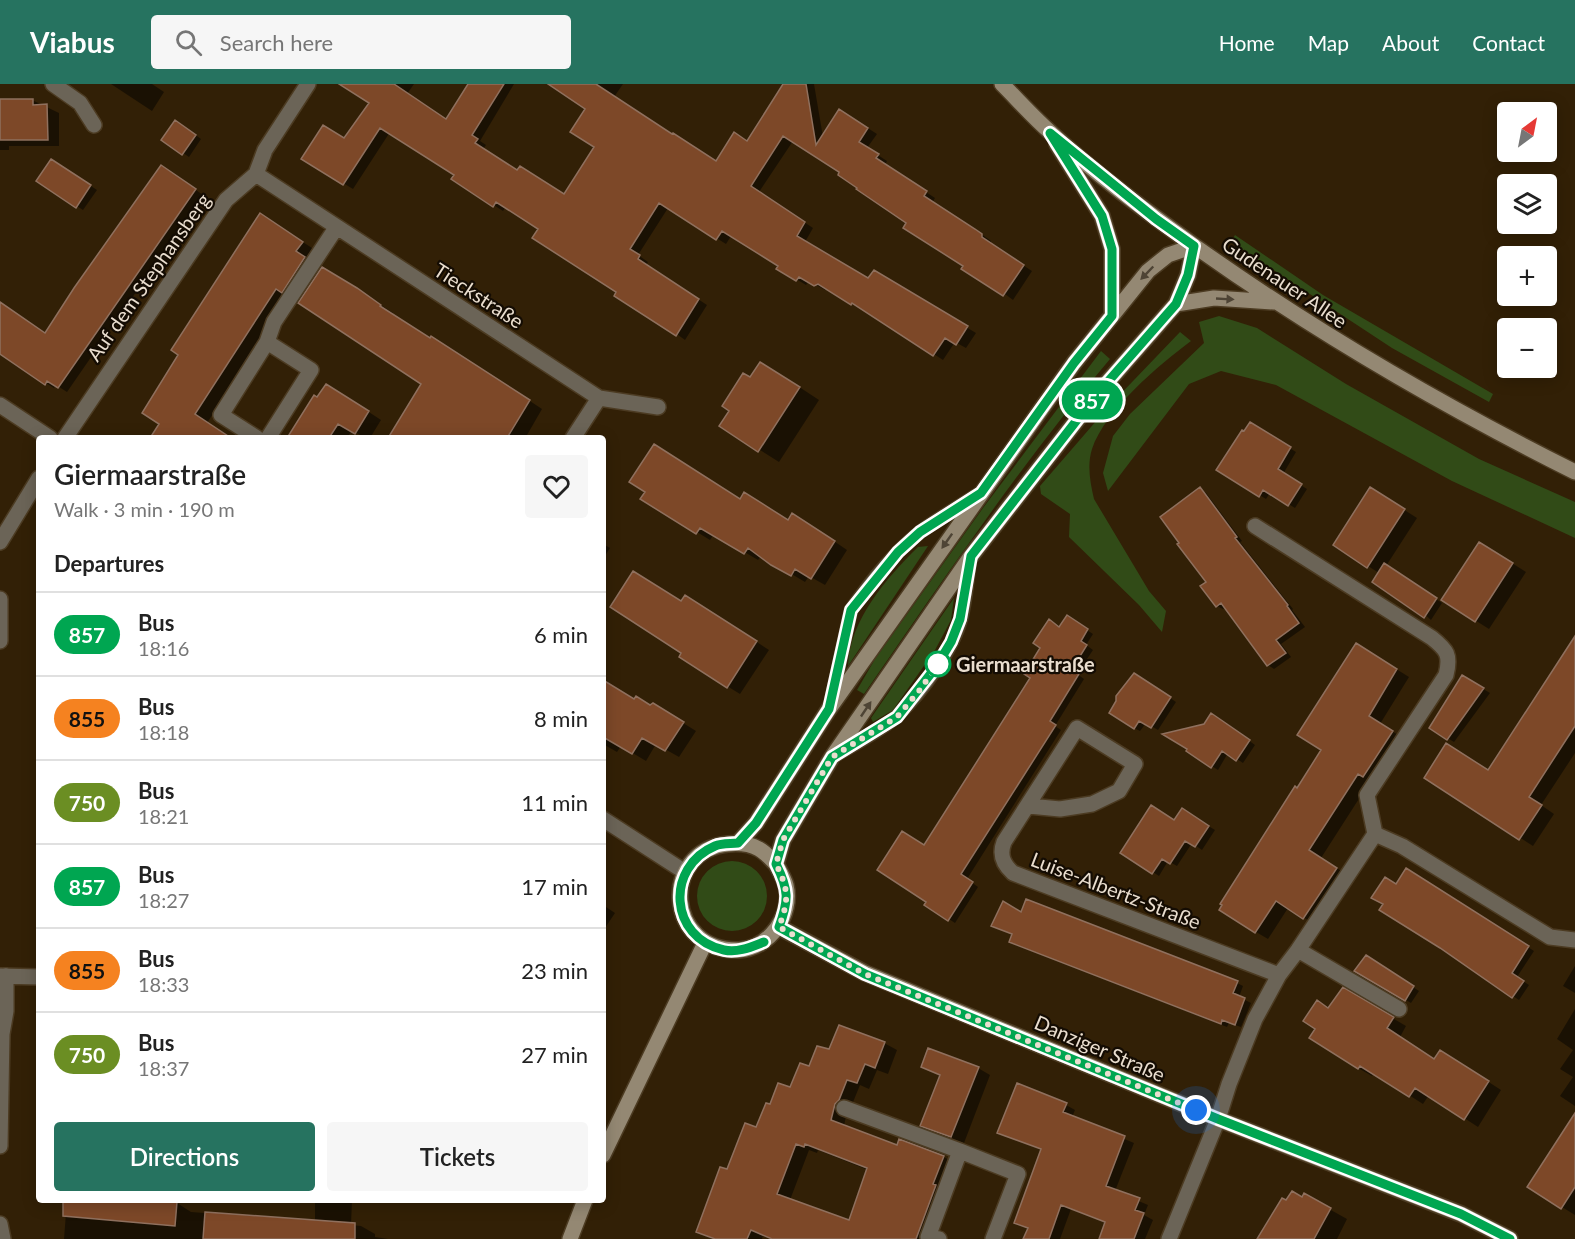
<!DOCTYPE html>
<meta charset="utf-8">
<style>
:root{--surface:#fff;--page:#f6f6f6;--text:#222;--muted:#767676;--line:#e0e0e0;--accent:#267360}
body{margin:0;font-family:Lato,sans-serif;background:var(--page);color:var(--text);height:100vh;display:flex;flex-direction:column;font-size:22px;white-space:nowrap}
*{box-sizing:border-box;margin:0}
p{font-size:20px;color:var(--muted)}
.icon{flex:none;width:33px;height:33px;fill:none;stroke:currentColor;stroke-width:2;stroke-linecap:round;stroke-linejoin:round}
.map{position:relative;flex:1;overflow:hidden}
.panel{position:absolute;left:36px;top:351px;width:570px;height:768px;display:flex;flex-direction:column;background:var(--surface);border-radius:6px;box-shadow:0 3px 15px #0003}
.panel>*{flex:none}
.badge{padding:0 12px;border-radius:20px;font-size:21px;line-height:39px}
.needle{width:39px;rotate:32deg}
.tools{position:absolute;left:1497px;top:18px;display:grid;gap:12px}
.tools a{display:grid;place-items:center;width:60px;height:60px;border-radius:6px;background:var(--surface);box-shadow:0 3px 15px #0003;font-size:30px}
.you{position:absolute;width:30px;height:30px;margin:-15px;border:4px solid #fff;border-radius:50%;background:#1a73e8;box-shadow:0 0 0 9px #1a73e833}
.map>.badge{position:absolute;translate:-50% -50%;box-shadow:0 0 0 3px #fff}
h2{padding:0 18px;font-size:22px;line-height:54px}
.round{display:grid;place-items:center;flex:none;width:63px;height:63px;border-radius:6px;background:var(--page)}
.head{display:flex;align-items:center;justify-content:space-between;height:102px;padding:0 18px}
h1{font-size:28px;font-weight:600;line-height:45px}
.primary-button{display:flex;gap:12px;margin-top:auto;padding:12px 18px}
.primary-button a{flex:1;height:69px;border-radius:6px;background:var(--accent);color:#fff;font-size:24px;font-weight:600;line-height:69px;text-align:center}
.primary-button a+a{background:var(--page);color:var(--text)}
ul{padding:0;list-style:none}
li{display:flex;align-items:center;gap:18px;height:84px;padding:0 18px;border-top:2px solid var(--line)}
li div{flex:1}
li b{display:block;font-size:22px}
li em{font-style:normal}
li .badge{min-width:66px;font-weight:700;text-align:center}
header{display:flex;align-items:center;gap:36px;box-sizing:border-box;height:84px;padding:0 30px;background:var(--accent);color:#fff}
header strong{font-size:28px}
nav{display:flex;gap:33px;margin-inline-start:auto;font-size:21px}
.search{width:420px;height:54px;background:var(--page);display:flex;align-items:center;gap:15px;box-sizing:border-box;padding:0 21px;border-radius:6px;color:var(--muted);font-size:22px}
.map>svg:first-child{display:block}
.green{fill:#314b17}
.shadow{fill:#0007;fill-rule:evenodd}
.building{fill:#7d4828;stroke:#8f705e;stroke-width:1.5;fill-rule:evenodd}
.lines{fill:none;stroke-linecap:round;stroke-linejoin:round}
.lane-casing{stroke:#4c3b22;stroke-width:15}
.street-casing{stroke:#4c3b22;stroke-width:18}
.secondary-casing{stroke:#4c3b22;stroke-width:18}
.lane{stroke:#6b6457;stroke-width:12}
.street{stroke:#6b6457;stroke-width:15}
.secondary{stroke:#948873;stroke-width:15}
.oneway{fill:#4e4435}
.line-casing{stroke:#fff;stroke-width:14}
.line{stroke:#00a651;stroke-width:9}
.walk{stroke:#eadecf;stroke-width:6;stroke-dasharray:0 10.8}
.stop-dot{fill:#fff;stroke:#00a651;stroke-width:3}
.labels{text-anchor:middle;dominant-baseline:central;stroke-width:4.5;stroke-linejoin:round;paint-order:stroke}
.street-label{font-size:20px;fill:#eadecf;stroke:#140c03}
.stop-label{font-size:20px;font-weight:bold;fill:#eadecf;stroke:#140c03;text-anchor:start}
</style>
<header>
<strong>Viabus</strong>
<div class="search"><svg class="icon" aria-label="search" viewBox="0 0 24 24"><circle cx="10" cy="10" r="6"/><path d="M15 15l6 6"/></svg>Search here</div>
<nav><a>Home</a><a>Map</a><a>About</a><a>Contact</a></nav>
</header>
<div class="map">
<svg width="1575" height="1155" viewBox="0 0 1575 1155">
<rect width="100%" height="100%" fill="#322006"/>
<!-- green -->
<path class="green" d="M1235,151L1323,211L1493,310L1489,318L1392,264L1231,158Z
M1219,232L1257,244L1346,300L1479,375L1575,418V454L1452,397L1276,301L1221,287L1189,300L1108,407L1103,389L1113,352L1130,330L1204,259L1199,238Z
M1180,248L1191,257C1159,281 1105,326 1092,365C1087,381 1090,398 1094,415L1149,507L1166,527L1162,548L1139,521L1069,453L1070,430L1041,410L1040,402L1110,321Z
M1101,267L1110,275C1020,381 943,496 864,610L857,606L875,575L983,424Z
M928,462L848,582C850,535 886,495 918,463Z
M954,514L951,536L935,566L893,626L873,638L871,634Z
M697 812a35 35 0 1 1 70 0a35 35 0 1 1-70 0Z"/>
<!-- shadow -->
<path class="shadow" d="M111,0H152L164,8L152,27Z
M352,0H414L407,10L447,37L470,0H514L480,57L486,61L483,65L518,88L564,112L596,62L587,24L573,0H623L614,13L717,78L748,59L785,0H814L823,53L849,32L877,50L867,64L887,77L885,81L935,114L932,119L984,152L991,157L990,160L1032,187L1013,216L841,88L793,57L759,108L813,144L805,158L869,196L874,188L976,249L966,264L955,258L943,276L862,223L861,225L828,204L825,206L809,197L806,201L778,184L780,181L731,152L726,160L668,124L638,171L648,178L646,181L707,221L685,256L618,207L540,145L506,123L503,127L473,108L456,91L390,48L353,105L303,75L345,55L371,18Z
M0,16H32L59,29V62H9V66H0Z
M182,41L201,55L189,73L164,56Z
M58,80L97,106L83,126L38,97Z
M170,88L203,111L67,308L56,301L54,304L46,299L0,268V219L45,251Z
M274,139L315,166L290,212L207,339L231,354H152Z
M370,214L393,229L392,231L431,256L445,261L542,325L527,351L532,354H393L423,299Z
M781,291L819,316L779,378L721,341L750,295Z
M340,309L381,336L370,354H365L352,346L347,354H311Z
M1251,340L1296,368L1283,390L1307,405L1295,424L1270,409L1266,415L1218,386Z
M1200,405L1206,409L1242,457L1240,458L1293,525L1292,526L1305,543L1281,560L1291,573L1274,585L1268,581L1226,523L1223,525L1217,522L1208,498Z
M1384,413L1417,434L1386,482L1442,519L1431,536L1379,489L1335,461Z
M643,415L741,416L789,437L806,438L847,466L825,501L809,492L805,498L761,472L758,476L714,450L710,456Z
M603,460L610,464L603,475Z
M1493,467L1526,488L1489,545L1443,516Z
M699,520L769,566L740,610L727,602L684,568Z
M1067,533L1093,550L1086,561L1093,566L1077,590L1084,595L1055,642L1061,646L967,795L978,803L955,839L926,820L928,817L924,762L1032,593Z
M1575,554V669L1541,721L1554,730L1533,762L1426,693L1489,687Z
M1369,568L1409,593L1380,640L1405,655L1371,696L1321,774L1349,792L1316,841L1288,824L1268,855L1256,848L1298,706L1323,666Z
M1463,593L1490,609L1454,658L1431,644Z
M1141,594L1176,618L1158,646L1146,639L1140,647L1134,644Z
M603,597L634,617L667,629L696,647L679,673L656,660L646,677L621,662L617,668L603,660Z
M1218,634L1255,661L1243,679L1228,669L1218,686L1188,667L1205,641Z
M1182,726L1215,746L1202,766L1192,759L1177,782L1168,777L1159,792L1122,768L1175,738Z
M1413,789L1534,867L1517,893L1529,901L1519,916L1381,826Z
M603,821L615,829L603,847Z
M36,828H39V865L36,864Z
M1022,830L1237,899L1243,902L1239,913L1251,919L1241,943L1229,939L1227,943L1017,861Z
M1372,876L1419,907L1411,919L1356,887Z
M1575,882V909L1563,902Z
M1343,905L1406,942L1400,953L1435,976L1453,975L1501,1006L1478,1043L1429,1011L1423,1020L1374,989L1372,992L1358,984L1317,945L1318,918L1329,925Z
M1575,925V1022L1560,1012L1573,993L1560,985L1573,966L1557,955Z
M884,959L897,966L888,990L877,986L869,1005L860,1001L851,1023L847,1027L844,1042L898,1063L900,1057L944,1073L956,1080L931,1155H772L763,1151L762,1155H712L697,1147L728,1087L771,1022L791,1005L810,984L830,967ZM809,1066L817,1069L818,1066L868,1086L850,1138L790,1116Z
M923,983L978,984L990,991L964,1059L935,1048L922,1041L941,992Z
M1066,1021L1075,1026L1072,1033L1134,1059L1115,1107L1148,1121L1144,1131L1153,1136L1145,1155H1100L1106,1139L1071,1125L1060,1155H1025L1029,1145L1015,1138L1042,1066L999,1048Z
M1575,1031V1131L1562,1123Z
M1304,1111L1347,1135L1337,1155H1258L1287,1118L1302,1114Z
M67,1116H135L177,1119L191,1128L315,1137V1116H352L351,1141L361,1142L375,1150V1153L388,1155H64Z"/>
<!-- building -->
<path class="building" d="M339,0H394L446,35L468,0H504L472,51L478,55L475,59L517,86L520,82L564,110L594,63L570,48L585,25L548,0H596L672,50L673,49L716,77L734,48L747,57L783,0H806L816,61L839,25L868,44L859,58L879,70L876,74L927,107L924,112L975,145L982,150V153L1024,181L1003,212L961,185L963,182L903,144L906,139L856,105L857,104L838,91L839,88L783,52L751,102L805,138L797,152L868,194L874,186L968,242L956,261L945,254L933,272L852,219L851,221L818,200L814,202L799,193L796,197L776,185L778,182L722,147L716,156L659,119L630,165L640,171L638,175L699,215L676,252L614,212L616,208L532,154L538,145L496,118L493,123L451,95L454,91L380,44L343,101L301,75L323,41L344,54L369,19Z
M0,15H33V21L47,20L48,56H0Z
M175,36L196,51L182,71L161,56Z
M51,75L91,101L76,124L36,97Z
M161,81L196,105L58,304L47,297L45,301L0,270V218L45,249L74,204Z
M260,129L303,158L296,167L305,173L282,209L276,205L195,330L231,354H150L159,340L142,329L178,271L171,266Z
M322,183L357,204L381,221L380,222L430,254L431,252L530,316L507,354H388L421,300L298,219Z
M760,278L800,303L758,368L719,342L729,327L722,322L743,289L750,293Z
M326,300L369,327L355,350L338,340L329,354H287L314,311L317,313Z
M1250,338L1291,363L1278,385L1302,400L1288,422L1263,406L1259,413L1216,386L1242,346L1244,347Z
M654,360L740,415L744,408L788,436L792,429L835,457L811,495L795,485L791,492L771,481L748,464L744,470L700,444L696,450L640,415L645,408L629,398Z
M1200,403L1237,453L1235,454L1288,521L1287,522L1299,539L1276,556L1286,569L1267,582L1221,519L1216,523L1200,502L1206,498L1177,460L1179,459L1160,433Z
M1370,403L1405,425L1367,484L1333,461Z
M1479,458L1513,479L1475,538L1441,516Z
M1384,479L1437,514L1424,534L1372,498Z
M633,487L681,517L685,511L757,557L727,604L679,573L681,569L610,523Z
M1067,531L1088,545L1081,557L1087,561L1072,585L1079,590L1050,637L1056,641L961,790L973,798L948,837L924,821L926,818L877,786L902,747L924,761L1030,594L1024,590L1040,564L1033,559L1049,535L1059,543Z
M1575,552V642L1529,713L1542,721L1519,756L1424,694L1446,659L1488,686Z
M1356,559L1397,585L1369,632L1393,647L1363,693L1358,690L1309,766L1337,784L1303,835L1276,817L1255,849L1219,826L1222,821L1220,820L1295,702L1297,704L1321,666L1297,651Z
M1134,589L1171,613L1151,644L1139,637L1134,645L1109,629L1116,617V612Z
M1462,591L1484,604L1447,656L1429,644Z
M603,596L634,615L636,612L650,621L653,619L684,638L665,667L642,654L632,670L603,653Z
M1211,629L1250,656L1236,677L1222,667L1211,684L1186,667L1187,665L1162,650L1204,640Z
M1151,721L1174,736L1182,724L1209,742L1195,763L1185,757L1170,780L1162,775L1152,790L1120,769Z
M1406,784L1529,862L1512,889L1524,897L1512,914L1440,864L1379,826L1383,820L1371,814L1385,793L1396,800Z
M1026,815L1238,897L1233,909L1245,914L1235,941L1222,936L1221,940L1009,858L1012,850L991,842L1003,817L1021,828Z
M1366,871L1414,902L1405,917L1354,887Z
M1343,903L1394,933L1387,944L1434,975L1440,966L1489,997L1464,1036L1415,1004L1409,1013L1360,982L1358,985L1309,954L1315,945L1303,937L1317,916L1328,924Z
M839,941L885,958L875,984L865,980L857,999L847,996L839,1016L835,1020L831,1036L897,1061L899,1055L944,1072L933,1100L936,1101L916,1155H772L751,1146L747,1155H715L696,1148L720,1083L727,1085L745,1039L756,1043L766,1019L770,1020L778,999L790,1003L800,979L809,982L817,962L829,965ZM796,1060L804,1063L805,1060L867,1084L849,1136L777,1110Z
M928,964L979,983L951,1053L920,1042L940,991L921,983Z
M1017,999L1067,1019L1063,1028L1125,1052L1106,1102L1140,1114L1135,1126L1144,1129L1134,1155H1099L1105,1138L1061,1121L1049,1155H1023L1028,1144L1014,1139L1041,1065L997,1049Z
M1575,1029V1103L1561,1125L1527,1103Z
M1292,1107L1302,1113L1304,1109L1331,1124L1314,1155H1257L1282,1114L1286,1116Z
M63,1116L177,1118L175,1142L63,1132Z
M205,1128L355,1139V1155H203Z"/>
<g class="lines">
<defs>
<path id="lane" d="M830,622L851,526C870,498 894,469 920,448C939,434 960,422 980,409
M836,671C854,660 884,645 898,631C922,608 952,567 961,535C966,516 967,495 970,476"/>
<path id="street" d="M53,0L80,19L94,41
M256,90L599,314L658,323
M267,258L311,286L268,354
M0,321L50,354
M65,354L226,116L256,90L265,66L308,0
M257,354L221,331L267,258L274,238L336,144
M573,354L599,314
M0,458L39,394
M0,515V557
M1029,722L1060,725L1092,720L1119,707L1135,680L1077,644L1004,758C999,771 1003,780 1013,789L1279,891
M603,735L685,788
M1375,750L1402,762L1550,853L1575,856
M1298,866L1399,925
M0,892L39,893
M844,1024L960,1067
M0,1062L2,950L6,927V892
M0,1140L3,1155
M939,1155L928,1153L960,1067L1018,1090L993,1155
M1169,1155L1218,1035L1229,1000L1255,935L1279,891L1298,866L1375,750L1367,711L1446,591C1451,571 1447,566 1432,554L1255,442"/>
<path id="secondary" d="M1002,0C1018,16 1033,33 1050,48C1095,90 1146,127 1196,163C1317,249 1443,322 1575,388
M1057,60L1102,132L1112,165V232
M1176,220L1214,214L1274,218
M738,759L756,739L829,625L1074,279L1148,187L1168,171L1194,162
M776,780C771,775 765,768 759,765C750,760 738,759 728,760C659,767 666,868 739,866C770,864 793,831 786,801C784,794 779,786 776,780L783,756L832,673L971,472L1098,309L1176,220L1188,191L1194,162
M779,843L865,889L1218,1035L1461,1130L1510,1155
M603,1071L705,859
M570,1155L585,1116"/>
</defs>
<!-- lane casing -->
<use href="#lane" class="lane-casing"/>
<!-- street casing -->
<use href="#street" class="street-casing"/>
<!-- secondary casing -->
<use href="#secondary" class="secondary-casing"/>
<!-- lane -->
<use href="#lane" class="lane"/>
<!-- street -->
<use href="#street" class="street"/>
<!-- secondary -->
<use href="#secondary" class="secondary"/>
</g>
<!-- one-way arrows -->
<defs><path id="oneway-solid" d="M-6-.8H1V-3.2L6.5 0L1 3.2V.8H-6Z" transform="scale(1.5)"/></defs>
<g class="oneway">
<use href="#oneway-solid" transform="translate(1147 189) rotate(134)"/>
<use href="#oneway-solid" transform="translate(1225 215) rotate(3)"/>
<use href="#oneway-solid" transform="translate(947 457) rotate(125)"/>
<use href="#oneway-solid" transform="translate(866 625) rotate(-56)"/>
</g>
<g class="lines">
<defs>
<path id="line" d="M764,858C751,863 738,869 724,866C669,854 665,783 715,762C722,759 731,760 738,759L756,739L829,625L851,526L898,468L920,448L981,409L1074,279L1112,232V165L1102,132L1050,49L1156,135L1194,162L1188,191L1176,220L1098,309L971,472L960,535L951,558L936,583L897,633L832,673L783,756L776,780C789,806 789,816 779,843L865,890L1218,1035L1461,1130L1510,1155"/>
</defs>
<!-- line casing -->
<use href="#line" class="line-casing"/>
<!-- line -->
<use href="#line" class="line"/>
<!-- walk -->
<path class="walk" d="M938,580L919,607L897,633L832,673L783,756L776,780C789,806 789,816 779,843L865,890L1196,1026"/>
</g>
<!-- markers -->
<circle class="stop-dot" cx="938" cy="580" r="12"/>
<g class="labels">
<!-- street labels -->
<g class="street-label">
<text transform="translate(148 193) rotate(-55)">Auf dem Stephansberg</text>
<text transform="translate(1285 198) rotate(34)">Gudenauer Allee</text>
<text transform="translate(479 211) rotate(33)">Tieckstraße</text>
<text transform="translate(1116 806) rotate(21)">Luise-Albertz-Straße</text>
<text transform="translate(1100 964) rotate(23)">Danziger Straße</text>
</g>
<!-- stop labels -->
<g class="stop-label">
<text x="956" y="580">Giermaarstraße</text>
</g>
</g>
</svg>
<div class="tools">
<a><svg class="needle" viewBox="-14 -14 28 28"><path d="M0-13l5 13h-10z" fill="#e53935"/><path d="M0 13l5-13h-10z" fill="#767676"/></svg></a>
<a><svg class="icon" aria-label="layers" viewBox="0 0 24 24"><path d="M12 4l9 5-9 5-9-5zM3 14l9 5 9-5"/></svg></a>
<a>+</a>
<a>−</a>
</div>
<div class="you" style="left:1196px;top:1026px"></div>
<b class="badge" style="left:1092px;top:316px;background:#00a651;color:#fff">857</b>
<section class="panel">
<div class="head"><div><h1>Giermaarstraße</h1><p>Walk · 3 min · 190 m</p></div><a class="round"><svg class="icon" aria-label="heart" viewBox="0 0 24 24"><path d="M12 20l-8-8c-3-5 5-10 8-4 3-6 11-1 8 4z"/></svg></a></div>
<h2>Departures</h2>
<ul>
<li><span class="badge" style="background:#00a651;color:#fff">857</span><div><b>Bus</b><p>18:16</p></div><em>6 min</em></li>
<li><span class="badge" style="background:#f58220;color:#111">855</span><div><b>Bus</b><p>18:18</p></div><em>8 min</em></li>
<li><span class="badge" style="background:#6b8e23;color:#fff">750</span><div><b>Bus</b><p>18:21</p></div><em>11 min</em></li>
<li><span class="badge" style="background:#00a651;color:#fff">857</span><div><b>Bus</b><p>18:27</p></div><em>17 min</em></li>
<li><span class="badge" style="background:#f58220;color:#111">855</span><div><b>Bus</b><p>18:33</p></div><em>23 min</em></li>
<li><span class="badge" style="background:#6b8e23;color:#fff">750</span><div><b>Bus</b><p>18:37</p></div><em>27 min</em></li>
</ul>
<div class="primary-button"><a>Directions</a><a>Tickets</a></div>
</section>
</div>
